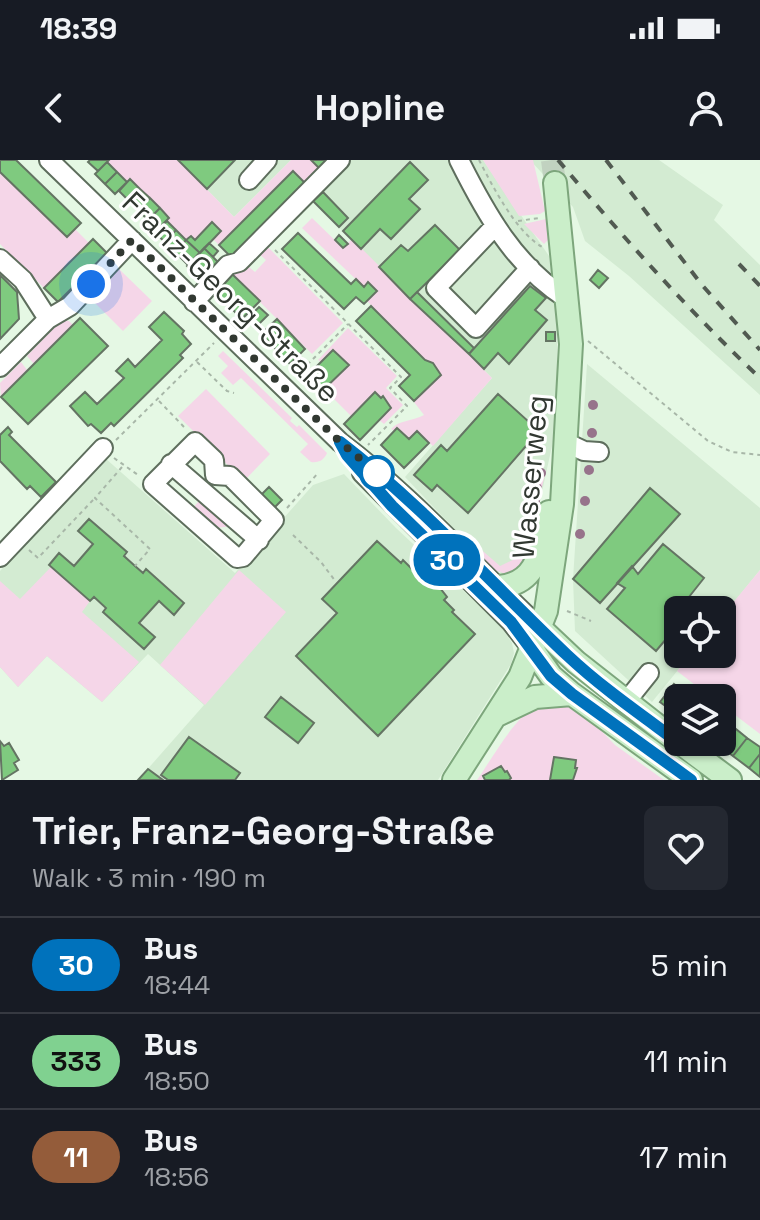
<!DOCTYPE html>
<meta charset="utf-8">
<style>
:root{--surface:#171b24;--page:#242831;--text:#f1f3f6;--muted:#9ea1a6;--line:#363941}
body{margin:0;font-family:"Space Grotesk",sans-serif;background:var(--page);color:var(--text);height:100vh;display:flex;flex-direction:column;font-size:30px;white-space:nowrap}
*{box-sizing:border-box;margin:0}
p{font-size:26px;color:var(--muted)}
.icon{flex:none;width:44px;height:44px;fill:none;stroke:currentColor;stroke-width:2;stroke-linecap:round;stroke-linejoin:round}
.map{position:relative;height:620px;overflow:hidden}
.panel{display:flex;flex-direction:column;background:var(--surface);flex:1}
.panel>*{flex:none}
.badge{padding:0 16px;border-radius:26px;font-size:28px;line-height:52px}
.controls{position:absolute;left:664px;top:436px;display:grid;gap:16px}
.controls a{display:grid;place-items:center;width:72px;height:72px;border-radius:12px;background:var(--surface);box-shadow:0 2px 6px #0004;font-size:40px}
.you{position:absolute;width:40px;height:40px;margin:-20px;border:6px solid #fff;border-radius:50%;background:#1a73e8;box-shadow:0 0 0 12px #1a73e833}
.map>.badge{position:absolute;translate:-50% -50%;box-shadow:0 0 0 4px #fff}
.round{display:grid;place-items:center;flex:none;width:84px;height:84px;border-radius:12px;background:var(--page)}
.overview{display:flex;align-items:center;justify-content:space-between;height:136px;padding:0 32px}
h1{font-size:38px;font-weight:700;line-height:60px}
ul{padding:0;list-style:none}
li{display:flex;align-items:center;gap:24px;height:96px;padding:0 32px;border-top:2px solid var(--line)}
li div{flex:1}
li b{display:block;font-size:30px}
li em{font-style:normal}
li .badge{min-width:88px;font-weight:700;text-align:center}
.status{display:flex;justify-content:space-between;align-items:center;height:56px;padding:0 40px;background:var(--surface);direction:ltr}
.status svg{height:22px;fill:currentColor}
header{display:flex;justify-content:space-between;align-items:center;height:104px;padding:0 32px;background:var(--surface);font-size:36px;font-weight:700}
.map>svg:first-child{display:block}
.built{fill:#d3ebd2}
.green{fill:#f5d6e8}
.building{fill:#7fca7f;stroke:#647463;stroke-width:2}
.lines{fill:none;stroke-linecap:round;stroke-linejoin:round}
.major-tunnel{stroke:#c1d2c0;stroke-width:22;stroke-dasharray:22 11;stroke-linecap:butt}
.minor-casing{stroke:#5e6e5d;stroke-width:22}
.major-casing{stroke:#7da67c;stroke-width:26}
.path{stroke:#a8b7a8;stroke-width:2;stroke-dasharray:4 4;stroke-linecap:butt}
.minor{stroke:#fff;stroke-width:18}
.major{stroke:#caeec9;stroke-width:22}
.rail{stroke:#515a51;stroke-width:4;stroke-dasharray:10 10;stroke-linecap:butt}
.tree{fill:#97738b}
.line-casing{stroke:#fff;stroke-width:18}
.line{stroke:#0072bc;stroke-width:12}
.walk{stroke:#313831;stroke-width:8;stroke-dasharray:0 14.4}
.stop-dot{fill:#fff;stroke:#0072bc;stroke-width:4}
.labels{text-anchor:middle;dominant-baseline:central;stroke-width:6;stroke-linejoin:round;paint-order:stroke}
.street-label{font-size:30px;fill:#313831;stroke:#fff}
</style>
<div class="status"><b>18:39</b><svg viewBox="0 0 49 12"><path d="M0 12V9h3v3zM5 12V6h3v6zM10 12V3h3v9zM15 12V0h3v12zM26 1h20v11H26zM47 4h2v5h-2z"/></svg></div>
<header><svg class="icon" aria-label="back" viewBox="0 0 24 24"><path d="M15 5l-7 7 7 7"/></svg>Hopline<svg class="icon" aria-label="person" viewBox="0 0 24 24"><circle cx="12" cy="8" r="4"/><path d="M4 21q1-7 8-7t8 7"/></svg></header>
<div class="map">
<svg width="760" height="620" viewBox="0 0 760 620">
<rect width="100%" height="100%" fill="#e5f8e4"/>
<!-- built -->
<path class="built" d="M178,0H291L234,57Z
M347,0H483L549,96L557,156V249L554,277L529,391L503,414L491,408L405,317L492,218L309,38Z
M530,0H659L723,45L714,60L760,105V235L629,116L585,81L573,47Z
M587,204L760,348V410L722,457V450H678V494H691L652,542L575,471L573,419Z
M105,298L235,413L313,325L344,314L396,368L501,466L512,483L514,493L511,504L438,620H138L204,545L148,494L102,542L47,496L18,527L0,507V411Z"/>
<!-- green -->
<path class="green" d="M109,0H178L234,57L291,0H311L322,11L308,26L292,11L219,85L213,79L221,70L213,62L195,80L191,76L186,80L167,61L169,57L130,19L127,22L107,2Z
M483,0H533L545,51L540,54L519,56Z
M0,12L67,77L75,69L89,83L44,128L0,84Z
M312,58L343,88L352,79L492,218L433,286L417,271L409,279L391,269C399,260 413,261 424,255L414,242L441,215L433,204L425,200L367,141L376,130L368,123L364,127L302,68Z
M546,59L548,80L544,84L524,64Z
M264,83L343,163L312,194L231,113L244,103L255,112L266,100L256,91Z
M118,108L152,141L123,171L90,138V133Z
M62,160L69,161L73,165L34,204L27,196Z
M348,168L397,216L386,228L403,245L384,264L379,260L391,247L384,236L381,238L375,232L351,256L324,229L348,204L333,190L321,202L318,200Z
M223,191L292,258L290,261L297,267L299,265L327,293C324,300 319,303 311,302L300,292L308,284L241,218L233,225L221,213L228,206L218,196Z
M21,202L27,210L1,237L0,223Z
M206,229L270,294L244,321L178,256Z
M546,310L524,405L511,414C491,414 477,395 469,379L500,406L517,398L533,312Z
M200,340L232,366L208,369L190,351Z
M51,407L90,441L82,452L139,502L102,542L47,496L18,527L0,507V421L20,439Z
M239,410L286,452L205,545L160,505Z
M760,410V574L722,545V538H712L677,511L691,494H722V456Z
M565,545L584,553L615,585L664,620H573L577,609L575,608L576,601L555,597L550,620H509L508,612H505L501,606L482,616L483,620H477C490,602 514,558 533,549C542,545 554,546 565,545Z"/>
<!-- building -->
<path class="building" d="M0,0H16L81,63L67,77L0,12Z
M90,0H109L98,11L88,2Z
M178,0H235L207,29Z
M311,0H334L322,11Z
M107,2L117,12L105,24L95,14Z
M410,2L428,20L409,39L420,49L391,79L380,69L361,89L343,71Z
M293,11L308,26L234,100L219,85Z
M117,12L127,22L115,34L105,24Z
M130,19L140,29L128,40L119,31Z
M140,29L150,38L138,50L128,40Z
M323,32L348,58L339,67L313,41Z
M150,38L160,48L148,60L138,50Z
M160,48L169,58L158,69L148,60Z
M167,61L176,70L165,82L155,73Z
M212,62L221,71L200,93L186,80L191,76L195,80Z
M435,65L460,90L410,139L379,107L401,85L408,91Z
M176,70L186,80L175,92L165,82Z
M298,73L351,124L356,119L364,127L368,122L377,131L364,144L356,137L344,149L282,89Z
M339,75L348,84L343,88L335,80Z
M93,79L107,93L58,142L44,128Z
M186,80L200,93L188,105L175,92Z
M209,83L218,91L213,97L204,88Z
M204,88L222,106L205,124L187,106Z
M598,110L608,118L599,128L590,120Z
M231,113L260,141L242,159L214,131Z
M0,115L17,132L19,159L0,179Z
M530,126L546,138L535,150L547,160L509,204L498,193L484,209L469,194Z
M417,132L474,188L469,194L410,139Z
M371,146L425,200L433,203L441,215L414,241L399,226L410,215L356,161Z
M259,147L268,155L259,164L250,156Z
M164,152L184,171L182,174L191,184L180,195L183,198L114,266L111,263L101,273L91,264L88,266L70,246L85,232L97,244L124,218L116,211L128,199L135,207L162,180L149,167Z
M80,158L108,186L28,264L1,237Z
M277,159L305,189L290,204L261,174Z
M546,172H555V181H546Z
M333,190L349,205L320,233L305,218Z
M375,232L381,238L383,236L391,248L360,280L344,264Z
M498,234L539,271L468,353L437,325L432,331L414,315L441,285L447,291Z
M8,267L12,272L9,275L56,322L41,337L30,326L27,329L0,301V275Z
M397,268L409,279L417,271L429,283L404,308L381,285Z
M269,327L282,340L273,349L260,336Z
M650,328L680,354L600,443L573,419Z
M89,359L127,392L124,396L135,406L143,413L146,409L184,443L174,455L159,441L139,463L155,477L144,489L103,452L106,448L94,437L90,441L49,405L59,393L74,406L93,384L78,371Z
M377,381L401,403L403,400L413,410L416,407L426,417L429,414L447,437L444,440L454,450L452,452L475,474L378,576L296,496L337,453L322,439Z
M663,384L704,418L685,442L692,448L678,450V465L656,491L607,449L625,428L617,423L632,406L638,414Z
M674,524L686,533L682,538H678V544L672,551L660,542Z
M281,537L314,563L298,583L265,557Z
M722,559L731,565L722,576Z
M731,565L747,578L733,596L716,584L722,582V576Z
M189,577L240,613L235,620H168L161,615Z
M747,578L760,587V594L749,608L733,596Z
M0,581L4,586L9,583L19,600L14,603L18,610L2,620Z
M760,594V617L749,608Z
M554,597L576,600L575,608H577L573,620H550Z
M501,606L505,612L507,611L511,618L509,620H485L483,616Z
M148,609L163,620H138Z"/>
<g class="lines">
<!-- major-tunnel -->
<path class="major-tunnel" d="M552,0L555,23"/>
<defs>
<path id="minor" d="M49,0L340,282C413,337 474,407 541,469
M459,0C486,54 515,106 567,139
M249,20L267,0
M495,66L436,128L476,168L530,108
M0,99L23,120L48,159
M194,142L228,105L239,102L340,0
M0,207L48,159L70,146L132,80
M195,282L214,300L215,315L230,316L274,360L243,397L237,398L153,324Z
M567,283L584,291L599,292
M171,304L259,380
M362,313L511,462L532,489
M0,397L103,288
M625,543L649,513"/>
<path id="major" d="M499,427C541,423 540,386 549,352
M541,469L576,502L678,582
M532,489L551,516L572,534L691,620
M495,556L535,537L572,534
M679,582L730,620
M454,620L520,517L546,451L562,344L571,184L555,23"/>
</defs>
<!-- minor casing -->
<use href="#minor" class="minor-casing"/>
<!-- major casing -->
<use href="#major" class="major-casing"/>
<!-- path -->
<path class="path" d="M479,0C493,27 517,74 544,88
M518,61L539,58
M275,90L401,217L390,228L407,246L368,285
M588,181L708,281L732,292L760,295
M197,202L227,231L234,233
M296,216L348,164
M159,241L185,268
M116,280L214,183
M114,298L138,315
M122,307L95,338L150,389L135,406
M287,348L318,313
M293,375L321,402L336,422
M29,390L38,398L94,339
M567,451L591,461"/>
<!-- minor -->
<use href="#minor" class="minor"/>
<!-- major -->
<use href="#major" class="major"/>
<!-- rail -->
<path class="rail" d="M558,0C622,76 688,150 760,218
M606,0L702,125L760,190
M739,104L760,126"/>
</g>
<!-- trees -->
<g class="tree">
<circle cx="593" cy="245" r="5"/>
<circle cx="592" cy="273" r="5"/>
<circle cx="589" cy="310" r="5"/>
<circle cx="541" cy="313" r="5"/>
<circle cx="537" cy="328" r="5"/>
<circle cx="585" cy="341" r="5"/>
<circle cx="535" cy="342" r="5"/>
<circle cx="531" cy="356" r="5"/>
<circle cx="529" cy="371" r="5"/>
<circle cx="580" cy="374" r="5"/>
<circle cx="524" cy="387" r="5"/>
</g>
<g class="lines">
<defs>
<path id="line" d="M678,582C640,554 601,527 567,495C492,424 422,345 340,282L347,295L392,346L511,462L551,516L572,534L691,620"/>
</defs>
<!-- line casing -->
<use href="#line" class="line-casing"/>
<!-- line -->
<use href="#line" class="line"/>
<!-- walk -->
<path class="walk" d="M91,124L132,80L340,282L377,313"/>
</g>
<!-- markers -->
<circle class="stop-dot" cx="377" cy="313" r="16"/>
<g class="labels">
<!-- street labels -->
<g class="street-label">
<text transform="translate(231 137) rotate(44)">Franz-Georg-Straße</text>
<text transform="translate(530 317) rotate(-85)">Wasserweg</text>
</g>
</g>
</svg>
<div class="controls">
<a><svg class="icon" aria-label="locate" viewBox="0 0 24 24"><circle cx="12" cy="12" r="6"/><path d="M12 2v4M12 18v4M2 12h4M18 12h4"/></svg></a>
<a><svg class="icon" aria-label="layers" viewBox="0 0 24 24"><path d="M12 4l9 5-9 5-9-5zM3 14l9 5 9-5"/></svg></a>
</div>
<div class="you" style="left:91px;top:124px"></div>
<b class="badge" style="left:447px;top:400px;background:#0072bc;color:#fff">30</b>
</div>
<section class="panel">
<div class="overview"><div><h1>Trier, Franz-Georg-Straße</h1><p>Walk · 3 min · 190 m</p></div><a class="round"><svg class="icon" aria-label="heart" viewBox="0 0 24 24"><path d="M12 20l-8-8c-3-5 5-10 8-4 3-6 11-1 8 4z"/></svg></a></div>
<ul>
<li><span class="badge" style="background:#0072bc;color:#fff">30</span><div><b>Bus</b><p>18:44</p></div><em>5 min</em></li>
<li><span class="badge" style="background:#80d190;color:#111">333</span><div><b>Bus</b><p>18:50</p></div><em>11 min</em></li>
<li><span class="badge" style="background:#945c3a;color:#fff">11</span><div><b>Bus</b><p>18:56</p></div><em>17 min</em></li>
</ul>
</section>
